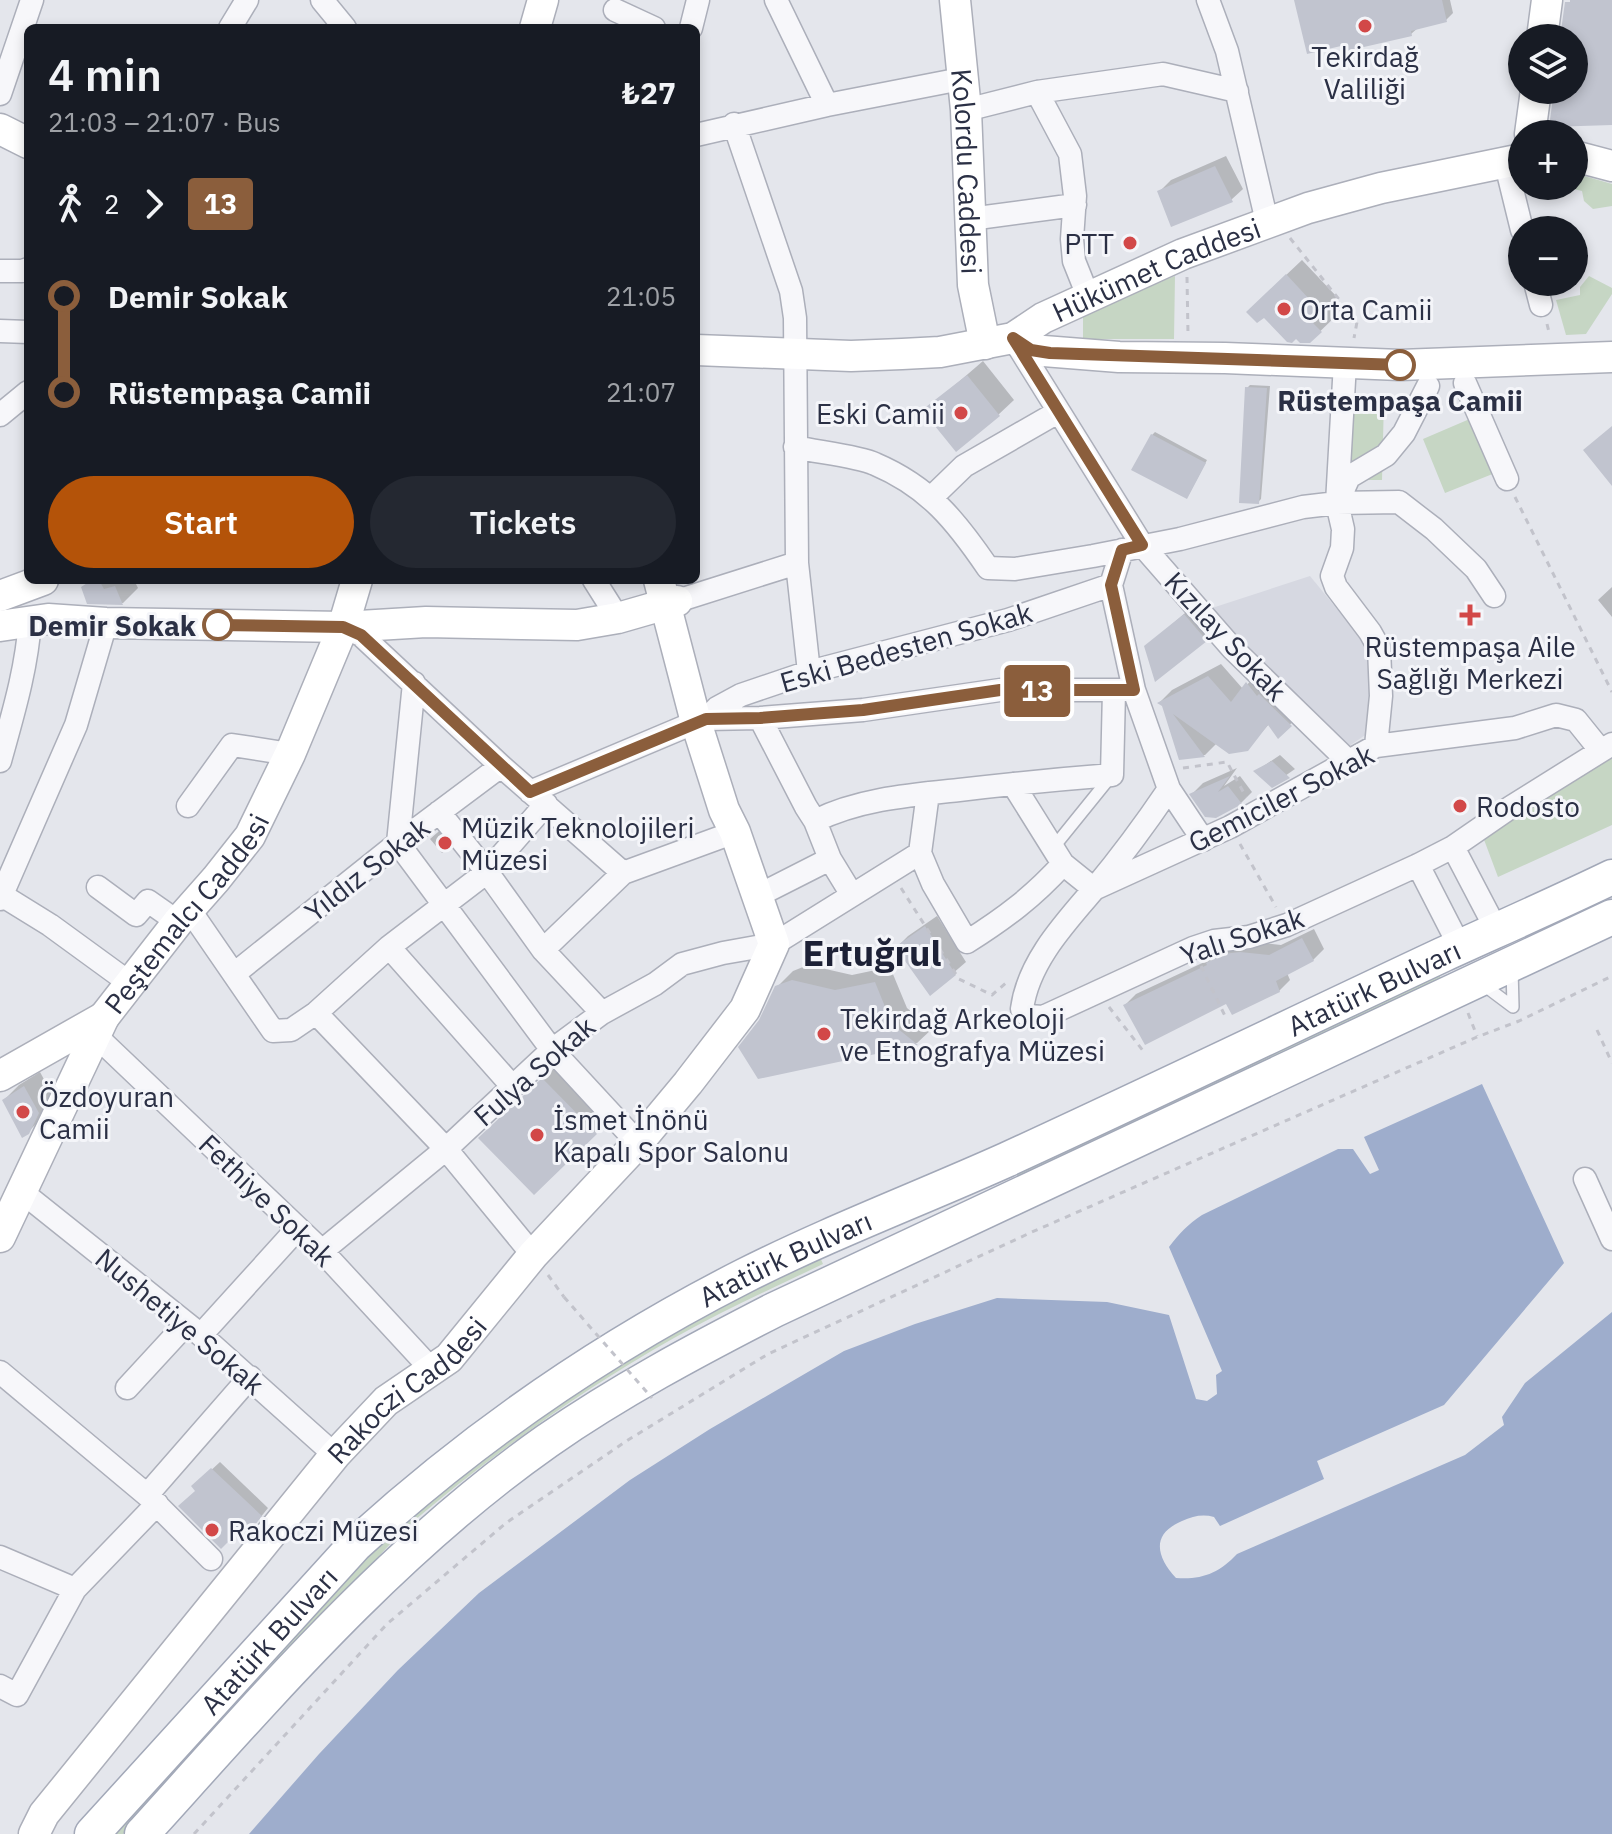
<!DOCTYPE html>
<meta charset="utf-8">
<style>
:root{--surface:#171b24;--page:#242831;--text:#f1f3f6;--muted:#9ea1a6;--accent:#b45309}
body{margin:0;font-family:"IBM Plex Sans",sans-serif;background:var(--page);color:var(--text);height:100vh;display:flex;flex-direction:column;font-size:30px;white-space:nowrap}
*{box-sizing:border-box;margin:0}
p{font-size:26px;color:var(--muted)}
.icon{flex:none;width:44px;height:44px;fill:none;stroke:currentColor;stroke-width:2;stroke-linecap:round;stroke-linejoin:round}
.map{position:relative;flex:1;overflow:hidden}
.side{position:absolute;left:24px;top:24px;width:676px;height:560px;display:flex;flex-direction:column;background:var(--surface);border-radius:12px;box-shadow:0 4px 12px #0003}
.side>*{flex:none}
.badge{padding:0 16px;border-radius:6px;font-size:28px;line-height:52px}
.fabs{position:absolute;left:1508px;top:24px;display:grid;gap:16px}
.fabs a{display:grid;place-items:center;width:80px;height:80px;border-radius:50%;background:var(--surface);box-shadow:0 4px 12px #0003;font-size:40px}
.map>.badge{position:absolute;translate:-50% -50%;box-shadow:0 0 0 4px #fff}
.legs{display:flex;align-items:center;gap:12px;height:88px;padding:0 24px;font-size:26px}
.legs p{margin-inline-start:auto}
.head{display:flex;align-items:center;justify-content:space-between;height:136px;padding:0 24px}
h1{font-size:44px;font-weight:600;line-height:60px}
.button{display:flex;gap:16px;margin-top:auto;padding:16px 24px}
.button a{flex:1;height:92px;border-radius:48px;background:var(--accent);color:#fff;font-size:32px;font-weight:600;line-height:92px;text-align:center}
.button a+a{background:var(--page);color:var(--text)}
ul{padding:0 24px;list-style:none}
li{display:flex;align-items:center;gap:28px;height:96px;font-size:30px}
li i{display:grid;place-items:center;width:12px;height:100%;margin:0 10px;background:currentColor}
li i::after{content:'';width:20px;height:20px;margin:-10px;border:6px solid;border-radius:50%;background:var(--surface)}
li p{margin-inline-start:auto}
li:first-child i{background:linear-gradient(#0000 50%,currentColor 0)}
li:last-child i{background:linear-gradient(currentColor 50%,#0000 0)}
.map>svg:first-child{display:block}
.built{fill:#d6d8e1}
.green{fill:#c6d6c4}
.water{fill:#9eadcc}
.shadow{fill:#0003}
.building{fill:#c1c4cf}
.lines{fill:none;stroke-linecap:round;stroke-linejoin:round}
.lane-casing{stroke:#acafba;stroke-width:14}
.street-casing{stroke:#acafba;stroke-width:25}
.secondary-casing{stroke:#acafba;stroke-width:33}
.primary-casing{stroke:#a2a8b8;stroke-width:37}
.path{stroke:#c2c3cb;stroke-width:3;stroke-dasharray:6 6;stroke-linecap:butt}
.lane{stroke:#f7f7fa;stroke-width:11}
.street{stroke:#f7f7fa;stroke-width:22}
.secondary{stroke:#fff;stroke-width:30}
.primary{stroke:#fff;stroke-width:34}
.path-bridge{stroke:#c2c3cb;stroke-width:3;stroke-dasharray:6 6;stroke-linecap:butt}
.line-1-casing{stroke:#fff;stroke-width:18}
.line-1{stroke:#8b5e3c;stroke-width:12}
.poi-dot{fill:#d24848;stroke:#f4f5f9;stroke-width:3}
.stop-1-dot{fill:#fff;stroke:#8b5e3c;stroke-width:4}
.labels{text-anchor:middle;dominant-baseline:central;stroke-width:6;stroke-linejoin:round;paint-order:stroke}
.poi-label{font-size:28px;fill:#2b3045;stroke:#f4f5f9;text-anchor:start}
.street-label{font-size:28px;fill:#2b3045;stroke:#f4f5f9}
.stop-label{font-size:28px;font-weight:bold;fill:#2b3045;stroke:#f4f5f9}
.district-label{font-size:36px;font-weight:bold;fill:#1d2136;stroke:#f4f5f9}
</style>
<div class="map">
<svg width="1612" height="1834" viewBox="0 0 1612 1834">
<rect width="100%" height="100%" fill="#e4e6ec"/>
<!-- built -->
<path class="built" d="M1310,576L1377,658L1374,729L1342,751L1212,608Z"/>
<!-- green -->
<path class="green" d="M1574,173L1612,184V206L1593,209L1584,201L1582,191L1565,187L1574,186Z
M1175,276L1174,339H1083V312Z
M1589,276L1612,288V294L1586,334L1566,335L1556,300L1580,295V287Z
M1346,396L1384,400L1382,480H1342Z
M1472,418L1495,473L1445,493L1423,439Z
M1612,754V825L1498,877L1483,837Z
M1436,969L1441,978L1018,1177L1013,1166Z
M819,1255L823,1264C773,1288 722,1311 674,1338C578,1392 487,1458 403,1530L123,1834H108L386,1531L607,1366Z"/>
<!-- water -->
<path class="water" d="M1482,1084L1564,1263L1444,1405L1317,1461L1324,1479L1220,1526L1214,1517C1203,1514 1193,1516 1182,1521C1151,1534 1156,1556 1176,1578C1202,1580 1219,1573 1237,1554L1465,1455L1504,1425L1502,1417L1525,1383L1612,1312V1834H249L319,1754L398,1670L479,1593L630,1480L710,1429L844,1351L915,1324L997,1298L1107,1302L1169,1315L1196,1399L1207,1401L1217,1394L1216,1375L1222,1371L1169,1247C1179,1234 1188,1224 1202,1215L1338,1149H1353L1370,1174L1379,1170L1364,1137Z"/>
<!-- shadow -->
<path class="shadow" d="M1296,0H1450L1453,13L1446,20L1419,27L1411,34L1342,44Z
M1226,156L1243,189L1231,200L1160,191L1171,180Z
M1302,260L1337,297L1328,307L1336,316L1310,341L1264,296Z
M983,361L1014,400L998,415L925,411Z
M1250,385L1270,386L1261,499L1258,502L1247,388Z
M1155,432L1207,460L1189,494L1152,435Z
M91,580H134L138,588L123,603L88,602L83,588Z
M1612,587V617L1598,600Z
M1200,600L1221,624L1156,679L1146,647Z
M1221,664L1243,689L1260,671L1303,712L1278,736L1269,724L1247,749L1217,743L1205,755L1180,758L1164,705L1160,702L1172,690Z
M1280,755L1295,769L1272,785L1256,771Z
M1237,768L1224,786L1240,776L1252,792L1241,803L1192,794L1203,783Z
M445,826L456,840L442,853L430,839Z
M937,916L966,962L930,993L897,947L908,936Z
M1314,929L1324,949L1313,960L1287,973L1290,980L1279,991L1227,1001L1125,1005L1136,994L1213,958L1236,944L1252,942L1281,945Z
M808,965L852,975L890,967L907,1008L932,1029L917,1043L759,1077L777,987L793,971Z
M559,1064L611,1118L534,1192L496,1123Z
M40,1072L53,1096L44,1116L28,1132L4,1100L19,1085Z
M220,1462L268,1508L256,1523L243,1524L194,1486Z"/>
<!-- building -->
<path class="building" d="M1294,0H1442L1447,22L1411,31L1412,36L1342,52L1341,46L1307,54Z
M1570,0H1612V125L1549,127L1554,90H1574V38H1560L1565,2H1570Z
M1215,166L1233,202L1171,227L1157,191Z
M1286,274L1323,314L1313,323L1322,332L1310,343H1300L1296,339L1292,343L1287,342L1264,318L1257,323L1246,312Z
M967,375L1000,416L956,452L922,410Z
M1245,387L1267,388L1259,504L1239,503Z
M1612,426V486L1583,450Z
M1151,434L1206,463L1187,499L1131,470Z
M92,580H99L104,589L115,586L123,605L87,604L81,587Z
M1184,614L1207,641L1155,682L1144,646Z
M1208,676L1231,702L1246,682L1257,696L1259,694L1292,726L1278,739L1268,725L1248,751L1229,754L1173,714L1205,757L1179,760L1162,706L1157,703Z
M1272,761L1290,778L1272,788L1253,771Z
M1230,776L1218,792L1228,786L1242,804L1216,818L1205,817L1189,794Z
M925,926L956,975L930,996L895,947Z
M1302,938L1314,961L1276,981L1280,992L1232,1015L1226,1004L1145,1045L1123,1005L1207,965L1206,963L1223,954L1240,952L1269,955Z
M792,980L835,990L875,982L892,1024L918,1045L758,1079L738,1047L759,1020L775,986Z
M542,1078L597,1134L534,1195L478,1138Z
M24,1086L39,1113L29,1134L22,1138L2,1100Z
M211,1468L262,1516L249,1532L243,1527L221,1549L178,1506L195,1491L191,1486Z"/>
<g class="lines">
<defs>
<path id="lane" d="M1053,848L1112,775
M1512,968L1513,1007
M1481,983L1513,1007"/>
<path id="street" d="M322,0L345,28
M776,0L827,105
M1208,0L1227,51L1267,222
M615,10L654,28
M230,28L247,0
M691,28L698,0
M1037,92L1070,154L1075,196L1072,239L1074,261L1088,296
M0,94L32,0
M966,110L1037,92L1163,74L1237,91
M734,124L791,291L795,318L797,563L809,672
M696,135L827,105L961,79
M1509,177L1522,230
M970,219L1075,205
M0,271H22L28,269
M1535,282L1541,305
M0,331L28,332
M1015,341L1142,545L1232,648L1348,761
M1345,363L1337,503L1343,529L1342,548L1332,576L1336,587L1370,632L1379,648L1381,696L1376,746
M1465,383L1507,479
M0,415L28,392
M795,447C816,452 858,456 875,464C929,487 956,521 988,568L1015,569L1093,556L1180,539L1303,507L1337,503L1399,502L1434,529L1476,569L1494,596
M932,497L964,466L1058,412
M1339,499L1349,477L1386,455L1404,433L1428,386
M1122,550L1111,585L1134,690L1169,789C1146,823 1121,857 1095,888C1065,923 1028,962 1022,1009L1028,1016L1043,1017L1193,948L1214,941L1249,937L1287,925L1418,865L1453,847L1511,807L1612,744
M594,580L618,618
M677,601L797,563
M343,627L361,635L501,766L623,873
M414,683L398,843L552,1050L638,1143
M760,718L806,807L815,821L830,859L852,895
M706,719L760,718L863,710L1000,690H1134
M706,719L717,708L741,695L809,672L1008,620L1111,585
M0,761C13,714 27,668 30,620
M1013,784L1063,864L1094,889L1230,827L1376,746L1515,728L1556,715L1576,720L1601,751
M1169,789L1203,840
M530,792L696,722
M928,793L920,853L933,884L967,942C1005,918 1033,897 1063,864
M188,806L232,745L290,754
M439,812L487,872L543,950L602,1013
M815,821C859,799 911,795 959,790C1010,784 1061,779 1112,775L1114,691
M1453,847L1497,931
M1418,865L1460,947
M98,887L136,915L148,901L178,922
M0,894L50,925L131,984
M757,896L830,859
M0,899L76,725L106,623
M189,909L273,1031L291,1030L316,1013L389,947L487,872L546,804
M389,947L512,1086
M543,950L623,873L735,832
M234,974L398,843L501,766
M316,1013L446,1149L533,1255
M95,1035L322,1251L433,1371
M1585,1179L1612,1239
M22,1192L201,1335L335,1455
M322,1251L446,1149L552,1050L602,1013L655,984L682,964L723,953L774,944L920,853
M201,1335L297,1229
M0,1372L147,1495L211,1559
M127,1388L186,1324
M147,1495L250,1377
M0,1557L75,1589
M0,1686L17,1695L75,1589L157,1504"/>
<g id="secondary">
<path id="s1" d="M955,0L966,110L973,285L985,344"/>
<path d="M535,28L543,0"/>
<path d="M1542,38L1547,0"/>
<path d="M0,129L28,143"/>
<path d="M1530,134L1536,90"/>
<path d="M1574,156L1612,166"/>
<path d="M1013,338L1031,350L1119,357L1225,358L1400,365L1612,357"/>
<path id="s2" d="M696,350L851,356L902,354L940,352L1013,338L1043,318L1183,254L1308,208L1381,188L1522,159"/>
<path d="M0,596L43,580"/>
<path d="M0,626L48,619L106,623L343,627L426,622L577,625L618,618L677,601"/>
<path d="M0,1076L104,1017"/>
<path id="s3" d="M0,1237L104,1017L178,922L216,879L250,836L290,754L343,627L357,580"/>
<path id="s4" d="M34,1834L44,1814L335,1455L386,1401L449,1358L533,1255L638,1143L688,1083L745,1009L774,944L735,832L724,810L696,722L659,580"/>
</g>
<g id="primary">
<path id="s5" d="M92,1834L355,1545C472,1438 602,1348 744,1276C829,1233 919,1199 1006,1160C1152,1093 1297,1023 1442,955C1499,929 1556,904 1612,877"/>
<path d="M142,1834C268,1695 392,1550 547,1441C619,1391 696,1350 774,1310L1612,917"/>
</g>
</defs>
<!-- lane casing -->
<use href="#lane" class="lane-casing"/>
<!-- street casing -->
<use href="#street" class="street-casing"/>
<!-- secondary casing -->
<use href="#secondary" class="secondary-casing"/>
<!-- primary casing -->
<use href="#primary" class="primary-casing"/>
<!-- path -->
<path class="path" d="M1290,238L1357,322L1354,338
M1187,277L1188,334
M1547,324L1549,332
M1515,497L1612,692
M1183,768L1227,762L1246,797
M1240,844L1276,907
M901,888L959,979L992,995L1007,982
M1201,966L1225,1016
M1109,1007L1144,1052
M1468,1013L1477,1036
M1597,1030L1612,1063
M548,1275L564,1297
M194,1834L387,1624L506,1523L628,1440L768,1354L1032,1232L1477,1037L1519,1021L1612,976"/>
<!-- lane -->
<use href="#lane" class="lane"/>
<!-- street -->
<use href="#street" class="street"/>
<!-- secondary -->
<use href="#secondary" class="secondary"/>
<!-- primary -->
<use href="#primary" class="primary"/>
<!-- path-bridge -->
<path class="path-bridge" d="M564,1297L652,1398"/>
</g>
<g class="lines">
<defs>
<path id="line-1" d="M218,625L343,627L361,635L530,792L706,719L760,718L863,710L1000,690H1134L1111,585L1122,550L1142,545L1013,338L1031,350L1050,353L1400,365"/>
</defs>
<!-- line-1 casing -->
<use href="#line-1" class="line-1-casing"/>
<!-- line-1 -->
<use href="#line-1" class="line-1"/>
</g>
<!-- markers -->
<g class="poi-dot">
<circle cx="1365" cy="26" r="8"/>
<circle cx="1130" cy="243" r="8"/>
<circle cx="1284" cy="309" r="8"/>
<circle cx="961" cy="413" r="8"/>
<path d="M1466 603h8v8h8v8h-8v8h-8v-8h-8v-8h8z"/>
<circle cx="1460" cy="806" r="8"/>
<circle cx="445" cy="843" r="8"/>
<circle cx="824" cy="1034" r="8"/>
<circle cx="23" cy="1112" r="8"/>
<circle cx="537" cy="1135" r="8"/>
<circle cx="212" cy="1530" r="8"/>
</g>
<g class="stop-1-dot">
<circle cx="1400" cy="365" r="14"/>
<circle cx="218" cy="625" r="14"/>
</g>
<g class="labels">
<!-- poi labels -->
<g class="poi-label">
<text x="1365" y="56" text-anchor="middle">Tekirdağ<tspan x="1365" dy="32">Valiliği</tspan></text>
<text x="1114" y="243" text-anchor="end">PTT</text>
<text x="1300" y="309">Orta Camii</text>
<text x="945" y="413" text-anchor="end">Eski Camii</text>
<text x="1470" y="646" text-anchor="middle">Rüstempaşa Aile<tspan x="1470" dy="32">Sağlığı Merkezi</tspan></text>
<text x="1476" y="806">Rodosto</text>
<text x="461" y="827">Müzik Teknolojileri<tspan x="461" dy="32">Müzesi</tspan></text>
<text x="840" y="1018">Tekirdağ Arkeoloji<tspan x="840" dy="32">ve Etnografya Müzesi</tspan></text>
<text x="39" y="1096">Özdoyuran<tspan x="39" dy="32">Camii</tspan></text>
<text x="553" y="1119">İsmet İnönü<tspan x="553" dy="32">Kapalı Spor Salonu</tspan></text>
<text x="228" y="1530">Rakoczi Müzesi</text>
</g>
<!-- street labels -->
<g class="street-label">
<text stroke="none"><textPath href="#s1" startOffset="172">Kolordu Caddesi</textPath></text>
<text stroke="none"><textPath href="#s2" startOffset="478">Hükümet Caddesi</textPath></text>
<text transform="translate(1226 636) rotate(47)">Kızılay Sokak</text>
<text transform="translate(906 647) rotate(-16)">Eski Bedesten Sokak</text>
<text transform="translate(1281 798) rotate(-27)">Gemiciler Sokak</text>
<text transform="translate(367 869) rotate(-38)">Yıldız Sokak</text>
<text stroke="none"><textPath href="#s3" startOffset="376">Peştemalcı Caddesi</textPath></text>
<text transform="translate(1242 936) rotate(-18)">Yalı Sokak</text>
<text stroke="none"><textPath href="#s5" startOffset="1558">Atatürk Bulvarı</textPath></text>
<text transform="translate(534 1071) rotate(-41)">Fulya Sokak</text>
<text transform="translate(267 1200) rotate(44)">Fethiye Sokak</text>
<text stroke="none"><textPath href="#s5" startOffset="910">Atatürk Bulvarı</textPath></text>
<text transform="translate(180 1321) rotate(40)">Nushetiye Sokak</text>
<text stroke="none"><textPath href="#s4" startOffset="582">Rakoczi Caddesi</textPath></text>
<text stroke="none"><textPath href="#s5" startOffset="262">Atatürk Bulvarı</textPath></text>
</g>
<!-- stop labels -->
<g class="stop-label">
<text x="1400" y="400">Rüstempaşa Camii</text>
<text x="196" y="625" text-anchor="end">Demir Sokak</text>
</g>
<!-- district labels -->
<g class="district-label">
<text x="872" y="952">Ertuğrul</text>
</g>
</g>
</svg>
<div class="fabs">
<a><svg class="icon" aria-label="layers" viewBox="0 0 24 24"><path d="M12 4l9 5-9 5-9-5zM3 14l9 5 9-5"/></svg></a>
<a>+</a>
<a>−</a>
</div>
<b class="badge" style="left:1037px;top:691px;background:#8b5e3c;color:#fff">13</b>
<section class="side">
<div class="head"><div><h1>4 min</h1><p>21:03 – 21:07 · Bus</p></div><b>₺27</b></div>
<div class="legs"><svg class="icon" aria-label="walk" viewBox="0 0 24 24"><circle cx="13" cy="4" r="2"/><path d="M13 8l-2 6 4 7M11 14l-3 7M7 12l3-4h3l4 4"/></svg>2<svg class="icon" aria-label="forward" viewBox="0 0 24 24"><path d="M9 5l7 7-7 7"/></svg><b class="badge" style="background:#8b5e3c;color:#fff">13</b></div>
<ul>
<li><i style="color:#8b5e3c"></i><b>Demir Sokak</b><p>21:05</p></li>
<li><i style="color:#8b5e3c"></i><b>Rüstempaşa Camii</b><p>21:07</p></li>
</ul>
<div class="button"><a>Start</a><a>Tickets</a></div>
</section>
</div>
